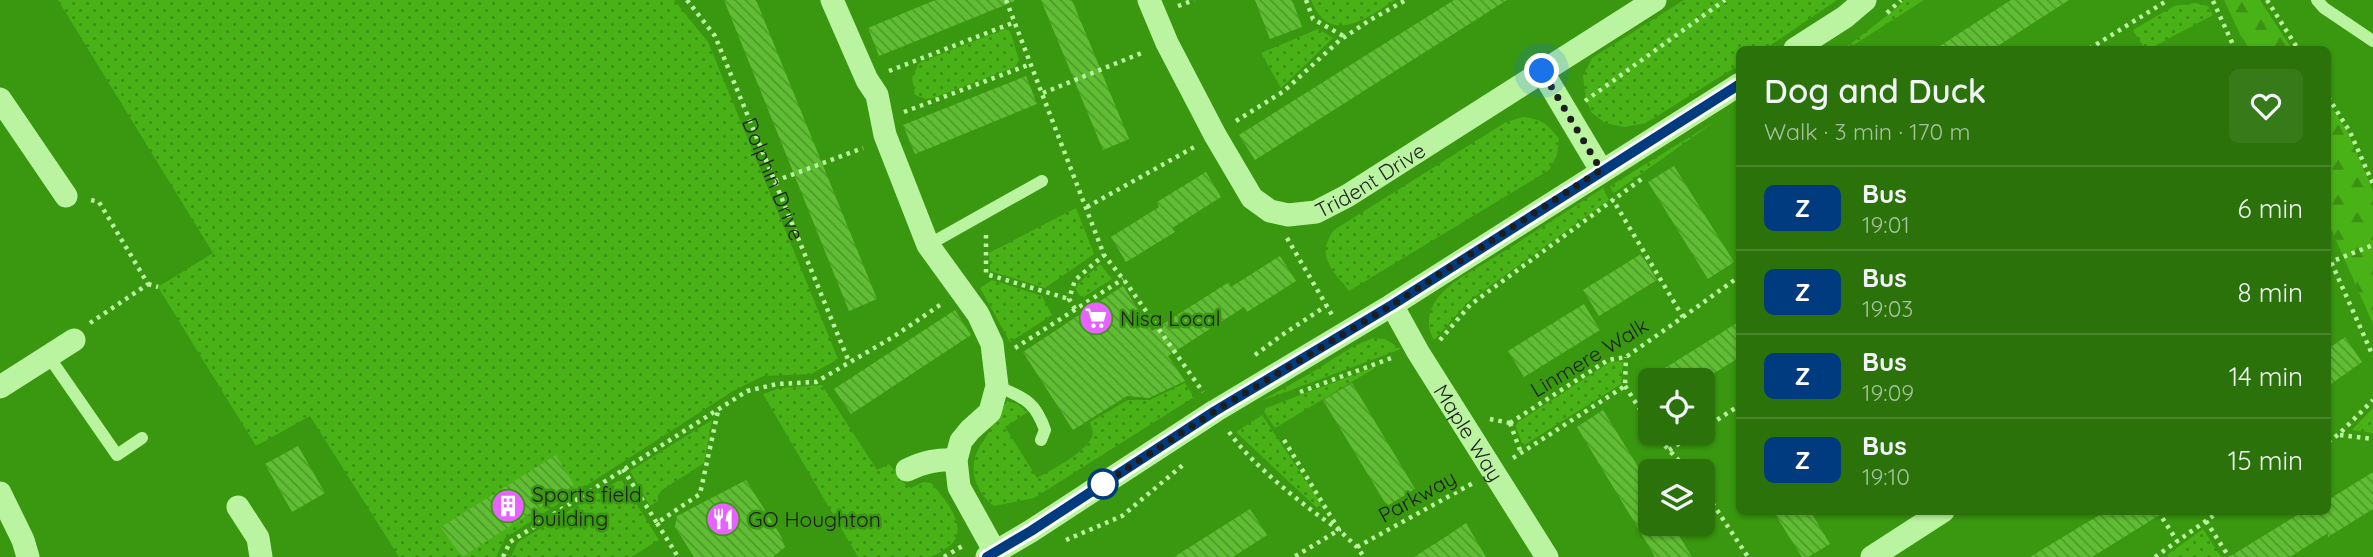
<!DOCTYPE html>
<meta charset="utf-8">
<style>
:root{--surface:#2b720b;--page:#377a19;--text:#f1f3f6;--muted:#a6c29d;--line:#47842c}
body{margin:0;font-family:Quicksand,sans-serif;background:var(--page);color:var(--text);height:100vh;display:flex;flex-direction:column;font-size:26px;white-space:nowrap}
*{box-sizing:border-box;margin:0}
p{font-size:23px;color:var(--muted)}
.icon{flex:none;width:38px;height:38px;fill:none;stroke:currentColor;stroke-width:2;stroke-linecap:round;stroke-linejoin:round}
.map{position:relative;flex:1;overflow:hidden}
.drawer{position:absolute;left:1736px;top:46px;width:595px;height:469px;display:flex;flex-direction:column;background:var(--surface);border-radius:10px;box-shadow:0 2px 5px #0004}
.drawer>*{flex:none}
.badge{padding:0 14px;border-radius:10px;font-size:24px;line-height:46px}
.controls{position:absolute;left:1638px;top:368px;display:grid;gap:14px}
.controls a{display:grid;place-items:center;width:77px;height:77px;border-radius:10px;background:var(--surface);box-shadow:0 2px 5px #0004;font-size:35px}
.you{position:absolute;width:35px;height:35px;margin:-18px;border:5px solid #fff;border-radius:50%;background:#1a73e8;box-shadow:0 0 0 10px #1a73e833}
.map>.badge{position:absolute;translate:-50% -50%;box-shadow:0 0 0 4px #fff}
.round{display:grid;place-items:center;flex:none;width:74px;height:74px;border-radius:10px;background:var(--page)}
.summary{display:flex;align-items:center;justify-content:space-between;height:119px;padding:0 28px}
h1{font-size:33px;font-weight:600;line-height:52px}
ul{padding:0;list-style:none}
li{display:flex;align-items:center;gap:21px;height:84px;padding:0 28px;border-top:2px solid var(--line)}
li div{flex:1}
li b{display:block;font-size:26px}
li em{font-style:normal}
li .badge{min-width:77px;font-weight:700;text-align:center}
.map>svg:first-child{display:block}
.grass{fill:url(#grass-dots)}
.forest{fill:url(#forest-firs)}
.building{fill:url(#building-back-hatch)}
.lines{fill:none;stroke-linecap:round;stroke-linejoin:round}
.path{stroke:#bbf4a0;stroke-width:4.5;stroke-dasharray:3.5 5;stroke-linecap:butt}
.lane{stroke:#bbf4a0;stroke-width:12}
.street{stroke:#bbf4a0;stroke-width:23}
.line-casing{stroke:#fff;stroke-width:16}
.line{stroke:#003b80;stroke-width:10}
.walk{stroke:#1d1d1d;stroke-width:7;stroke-dasharray:0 12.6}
.stop-dot{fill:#fff;stroke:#003b80;stroke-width:3.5}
.labels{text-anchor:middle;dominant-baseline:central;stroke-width:5;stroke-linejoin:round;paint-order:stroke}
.street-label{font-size:21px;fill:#1d1d1d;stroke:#39980f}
.poi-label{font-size:21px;fill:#1d1d1d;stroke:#39980f;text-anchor:start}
</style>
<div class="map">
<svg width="2373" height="557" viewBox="0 0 2373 557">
<defs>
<pattern id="grass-dots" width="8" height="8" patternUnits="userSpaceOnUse" patternTransform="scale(1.75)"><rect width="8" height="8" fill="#49b217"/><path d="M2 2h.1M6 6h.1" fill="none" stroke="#3c9014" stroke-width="1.8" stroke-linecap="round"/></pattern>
<pattern id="forest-firs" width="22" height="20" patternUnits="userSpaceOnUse" patternTransform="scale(1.75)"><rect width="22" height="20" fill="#49b217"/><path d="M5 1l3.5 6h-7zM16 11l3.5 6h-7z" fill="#3c9014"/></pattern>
<pattern id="building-back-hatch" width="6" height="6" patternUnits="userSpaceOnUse" patternTransform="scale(1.75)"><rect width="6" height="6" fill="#60be34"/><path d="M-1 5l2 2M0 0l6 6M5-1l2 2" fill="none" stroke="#4f9a2b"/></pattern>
</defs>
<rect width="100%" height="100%" fill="#39980f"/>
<!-- grass -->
<path class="grass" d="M58,0H674L708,42L838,359L811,374L763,376L733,391L505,538L496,557H399L310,416L256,446L158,287L213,253Z
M1311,0H1395C1366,19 1329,46 1311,0Z
M1684,0H1837L1765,49H1740L1739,65L1646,123L1624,127L1605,123L1592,113L1586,100L1583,76L1592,58Z
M1904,0H1924L1847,49H1844L1898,7Z
M2195,3L2208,6L2213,15L2149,49H2145L2133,30L2174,6Z
M1005,29L1010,31L1019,60L1015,67L933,98L926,99L915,95L912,78L919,63Z
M1318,29L1333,38L1281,88L1261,53Z
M1523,117C1541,119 1548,124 1559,139L1557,155L1549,170L1349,291C1332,269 1315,256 1334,230L1506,122Z
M1714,122L1614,193V194L1610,186Z
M1603,188L1609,200L1469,301L1434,340C1426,328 1428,310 1437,299C1451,280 1478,268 1498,255C1533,233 1568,210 1603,188Z
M1076,208L1094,254L1045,288L990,271L989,253Z
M1100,264L1112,279L1082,298L1076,290L1078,284Z
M992,280L1042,296L1052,315L1010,342L980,288Z
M1373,338L1385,339L1401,349L1261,401L1311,373L1352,347Z
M1623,361L1621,384L1523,446L1515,424L1610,362Z
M1380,365L1275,428L1263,410L1266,408Z
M1185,383L1194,397L1034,498L994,506C975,492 967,467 980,446C983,441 987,437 989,432C993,423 995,414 999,405L1007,401L1017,404L1028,412L1005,427L1037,478C1051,470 1090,451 1093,433C1093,431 1090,424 1090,422L1128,400H1150Z
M822,385L877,470L889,464L905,484L911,488L923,482L931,483C945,498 972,531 948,547C942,551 936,556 929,557C906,557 881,557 858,557L763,394L780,388Z
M2373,408V433L2352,430Z
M1262,415L1320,502L1322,509L1316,507L1236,432Z
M712,420L704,463L662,490L658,495V501L650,506L630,471Z
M621,479L659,540L631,557H511L518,542Z
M2203,529L2221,557H2168L2167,555Z"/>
<!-- forest -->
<path class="forest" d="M2224,0H2260L2292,49H2247Z
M2328,102L2347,131L2373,191V324L2328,222Z"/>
<!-- building -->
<path class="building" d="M724,0H756L877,299L849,311Z
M935,0H1014L1015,1L879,56L868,28Z
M1041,0H1072L1129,139L1103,150Z
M1255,0H1292L1302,27L1270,39Z
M1454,0H1507L1255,160L1239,135Z
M2011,0H2069L1993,49H1935Z
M1026,76L1037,104L915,154L903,125Z
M1674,166L1734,262L1708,279L1648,182Z
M1206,172L1221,197L1172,228L1175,232L1126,262L1111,237L1159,207L1157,202Z
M1641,254L1657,280L1599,316L1583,290Z
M1280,256L1296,281L1247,312L1244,307L1168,356L1185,381L1149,398L1127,396L1073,430L1023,352L1123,286L1152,331L1229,282L1231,287Z
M1584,304L1600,330L1524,377L1508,351Z
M955,310L971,335L851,414L834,389Z
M1740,321V357L1703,380H1646Z
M2345,337L2362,362L2328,386V349Z
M1352,383L1415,489L1387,506L1323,400Z
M1603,410L1650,486V537L1672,524L1692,557H1655L1645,540L1577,427Z
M298,446L325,493L292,512L265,464Z
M556,455L574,485L462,557L441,527Z
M2373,472V509L2328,537V533L2290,557H2229L2304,511H2328V500Z
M746,480L781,536L785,547L773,557H694L675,527L677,516Z
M1250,509L1267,535L1233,557H1174Z
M1773,511H1810L1830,544L1808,557H1802Z
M2106,511H2166L2092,557H2030Z
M1466,523L1486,557H1414L1447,536Z"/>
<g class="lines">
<!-- path -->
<g class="path">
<path id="s1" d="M687,0L715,36L849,362"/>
<path d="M1006,0L1104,255L1127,284L1203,392"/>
<path d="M1306,0L1313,19L1345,37"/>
<path d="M2267,0L2298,49"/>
<path d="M2213,1L2235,49"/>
<path d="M1178,6L1194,0"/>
<path d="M1887,13L1901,0"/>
<path d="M2089,49L2168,0"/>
<path d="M889,71L1015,22"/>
<path d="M1043,93L1144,52"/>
<path d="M2328,97L2350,132L2373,184"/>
<path d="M1585,101L1725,0"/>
<path d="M904,112L1031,64"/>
<path d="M1236,121L1284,91L1340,40L1370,20L1406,0"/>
<path d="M775,181L863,148"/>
<path d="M1087,207L1196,146"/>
<path d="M986,235V274L1069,299"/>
<path d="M1287,238L1332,315"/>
<path d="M2328,255L2373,356"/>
<path d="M2328,263L2373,245"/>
<path d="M148,284L158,287"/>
<path d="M1075,309L1069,299L1075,280L1104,255"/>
<path d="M1683,317L1740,276"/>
<path d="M90,323L148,284L99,202L91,200"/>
<path d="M1440,340L1470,305L1643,178"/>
<path d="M1015,348L1123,279"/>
<path d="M1255,355L1282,335L1326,306"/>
<path d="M1625,386L1650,425"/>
<path d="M1300,392L1394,357"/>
<path d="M1490,419L1510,423"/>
<path d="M1510,423L1608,360L1626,357L1683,317L1613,200"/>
<path d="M1510,423L1521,453"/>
<path d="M1703,429L1740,405"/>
<path d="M1229,432C1253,466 1304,506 1339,530L1294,557"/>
<path d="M1655,432C1664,447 1677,457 1688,471"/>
<path d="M2340,435L2373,439"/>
<path d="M1284,440L1339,530L1357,547L1364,557"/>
<path d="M2328,442L2339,434L2373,400"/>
<path d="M1669,450L1698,432"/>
<path d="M1513,458L1625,386L1626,357"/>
<path d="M623,469L657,523L700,494L718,411"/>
<path d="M1703,489L1748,557"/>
<path d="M2158,511L2177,541"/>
<path d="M2206,521L2229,557"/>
<path d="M657,523L678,557"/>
<path d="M1066,540L1122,516L1184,464"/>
<path d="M1357,547L1473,483"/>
<path d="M503,557L510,542L747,391L777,384L816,382L893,337L940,305"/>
<path d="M944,557L964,545"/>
<path d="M2155,557L2220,511"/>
</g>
<!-- lane -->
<path class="lane" d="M2317,0L2324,8L2373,41
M928,245L1042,181
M49,357L117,455L142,438
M997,386C1024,398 1035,401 1045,430L1041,440"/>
<!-- street -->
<g class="street">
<path d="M832,0L867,80L877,95L885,135L928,245L978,314L992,344L997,386L990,412L970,430L961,441L956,460L959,487L995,552"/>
<path id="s2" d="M1149,0L1167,43L1215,135L1252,198L1270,211L1288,215L1316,212L1347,196L1655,0"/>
<path d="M1795,49L1845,17L1865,0"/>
<path d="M1542,71L1601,170"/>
<path d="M0,99L66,196"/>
<path id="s3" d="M1392,305L1418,352L1547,557"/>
<path d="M0,387L74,340"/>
<path d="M907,470C924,462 937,459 956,460"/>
<path d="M0,493L23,540L28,557"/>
<path d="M238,507L258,538L261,557"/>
<path d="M987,557L1031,531L1215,411L1392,305L1740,84"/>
<path d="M1872,557L1943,511"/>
</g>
</g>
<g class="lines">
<defs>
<path id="line" d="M987,557L1031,531L1215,411L1392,305L1740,84"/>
</defs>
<!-- line casing -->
<use href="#line" class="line-casing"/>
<!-- line -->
<use href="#line" class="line"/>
<!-- walk -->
<path class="walk" d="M1103,484L1100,486L1215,411L1392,305L1601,170L1542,71"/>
</g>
<!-- icons -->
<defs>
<symbol id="supermarket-disc" viewBox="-11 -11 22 22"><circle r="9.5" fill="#e663ff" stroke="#39980f"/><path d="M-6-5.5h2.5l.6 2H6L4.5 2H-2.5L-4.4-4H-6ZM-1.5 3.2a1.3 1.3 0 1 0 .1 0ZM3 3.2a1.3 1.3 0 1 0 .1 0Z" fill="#fff"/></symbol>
<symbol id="building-disc" viewBox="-11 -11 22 22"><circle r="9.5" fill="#e663ff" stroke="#39980f"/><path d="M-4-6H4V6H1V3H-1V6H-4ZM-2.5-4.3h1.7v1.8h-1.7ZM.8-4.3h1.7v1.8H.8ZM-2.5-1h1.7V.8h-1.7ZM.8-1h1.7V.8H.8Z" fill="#fff"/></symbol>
<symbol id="restaurant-disc" viewBox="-11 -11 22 22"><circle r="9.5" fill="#e663ff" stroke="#39980f"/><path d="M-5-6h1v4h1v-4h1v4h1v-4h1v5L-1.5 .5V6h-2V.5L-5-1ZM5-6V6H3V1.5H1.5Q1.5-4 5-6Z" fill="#fff"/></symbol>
</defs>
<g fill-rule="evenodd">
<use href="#supermarket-disc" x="1077" y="299" width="38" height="38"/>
<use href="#building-disc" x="489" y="487" width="38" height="38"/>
<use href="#restaurant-disc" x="704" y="500" width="38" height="38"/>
</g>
<!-- markers -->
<circle class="stop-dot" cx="1103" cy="484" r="14"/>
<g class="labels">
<!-- street labels -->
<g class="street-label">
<text stroke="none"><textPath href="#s1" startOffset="200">Dolphin Drive</textPath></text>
<text stroke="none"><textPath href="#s2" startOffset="355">Trident Drive</textPath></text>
<text transform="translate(1589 357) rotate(-31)">Linmere Walk</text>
<text stroke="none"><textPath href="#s3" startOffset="149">Maple Way</textPath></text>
<text transform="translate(1417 496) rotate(-29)">Parkway</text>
</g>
<!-- poi labels -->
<g class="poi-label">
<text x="1120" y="318">Nisa Local</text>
<text x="532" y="494">Sports field<tspan x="532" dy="24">building</tspan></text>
<text x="748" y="519">GO Houghton</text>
</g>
</g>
</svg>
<div class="controls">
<a><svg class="icon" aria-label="locate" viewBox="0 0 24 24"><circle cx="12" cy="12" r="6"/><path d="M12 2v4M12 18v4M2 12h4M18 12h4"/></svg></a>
<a><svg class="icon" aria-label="layers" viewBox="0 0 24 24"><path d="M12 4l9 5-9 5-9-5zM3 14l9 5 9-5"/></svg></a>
</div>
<div class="you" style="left:1542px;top:71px"></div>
<section class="drawer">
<div class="summary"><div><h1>Dog and Duck</h1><p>Walk · 3 min · 170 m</p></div><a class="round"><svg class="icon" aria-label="heart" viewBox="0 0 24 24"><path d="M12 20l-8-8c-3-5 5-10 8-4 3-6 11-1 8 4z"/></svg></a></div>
<ul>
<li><span class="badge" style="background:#003b80;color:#fff">Z</span><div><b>Bus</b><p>19:01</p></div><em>6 min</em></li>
<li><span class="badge" style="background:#003b80;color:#fff">Z</span><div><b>Bus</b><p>19:03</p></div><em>8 min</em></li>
<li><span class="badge" style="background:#003b80;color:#fff">Z</span><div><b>Bus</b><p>19:09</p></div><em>14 min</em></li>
<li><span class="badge" style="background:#003b80;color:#fff">Z</span><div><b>Bus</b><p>19:10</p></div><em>15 min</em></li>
</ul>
</section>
</div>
